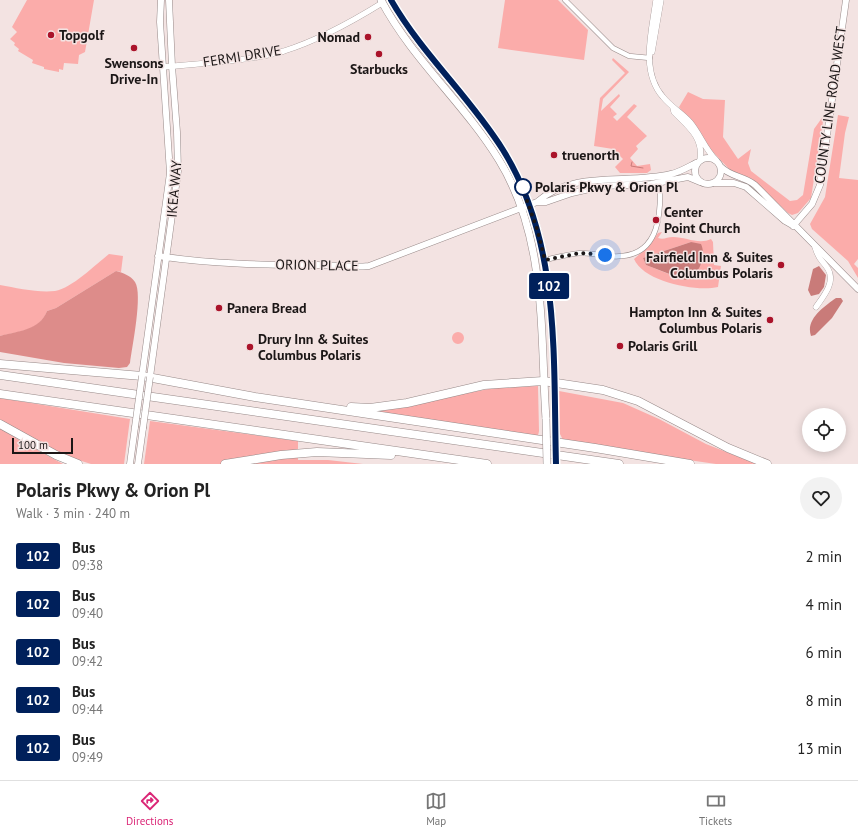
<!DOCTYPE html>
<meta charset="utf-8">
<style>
:root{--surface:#fff;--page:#f2f2f2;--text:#222;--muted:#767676;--line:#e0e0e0;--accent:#db2777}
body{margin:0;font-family:"PT Sans",sans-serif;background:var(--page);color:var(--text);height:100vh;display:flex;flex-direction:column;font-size:15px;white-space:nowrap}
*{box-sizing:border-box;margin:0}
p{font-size:13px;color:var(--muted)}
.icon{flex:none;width:22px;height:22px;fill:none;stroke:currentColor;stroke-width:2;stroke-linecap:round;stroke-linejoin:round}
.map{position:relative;height:464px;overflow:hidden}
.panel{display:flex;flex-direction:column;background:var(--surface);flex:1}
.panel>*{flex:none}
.badge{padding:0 8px;border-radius:3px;font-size:14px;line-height:26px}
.fabs{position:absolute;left:802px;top:408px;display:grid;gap:8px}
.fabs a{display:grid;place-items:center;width:44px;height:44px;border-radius:50%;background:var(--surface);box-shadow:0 2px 10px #0003;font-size:20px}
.scale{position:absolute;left:12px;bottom:10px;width:61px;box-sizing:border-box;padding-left:4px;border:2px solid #1b1616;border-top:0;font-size:11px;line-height:14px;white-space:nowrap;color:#1b1616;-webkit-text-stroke:3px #f3e3e2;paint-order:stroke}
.you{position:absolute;width:20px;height:20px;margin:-10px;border:3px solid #fff;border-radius:50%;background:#1a73e8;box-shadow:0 0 0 6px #1a73e833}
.map>.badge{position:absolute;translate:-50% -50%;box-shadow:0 0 0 2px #fff}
.round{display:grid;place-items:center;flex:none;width:42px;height:42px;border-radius:21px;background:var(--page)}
.head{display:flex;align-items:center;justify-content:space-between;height:68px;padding:0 16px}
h1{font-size:19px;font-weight:600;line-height:30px}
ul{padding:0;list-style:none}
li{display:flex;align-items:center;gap:12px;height:48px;padding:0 16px}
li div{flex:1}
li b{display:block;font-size:15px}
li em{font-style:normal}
li .badge{min-width:44px;font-weight:700;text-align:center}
.tab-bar{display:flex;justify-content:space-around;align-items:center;height:56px;border-top:1px solid var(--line);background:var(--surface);font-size:11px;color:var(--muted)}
.tab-bar a{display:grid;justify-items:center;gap:2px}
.tab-bar .selected{color:var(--accent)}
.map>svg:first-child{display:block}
.green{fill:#fbacaa;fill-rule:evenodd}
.forest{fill:#dd8c8a}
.water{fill:#c97b79}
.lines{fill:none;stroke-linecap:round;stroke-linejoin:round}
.stream{stroke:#c97b79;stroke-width:1}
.minor-casing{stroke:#978988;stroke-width:5.5}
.tertiary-casing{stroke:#978988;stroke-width:6}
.secondary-casing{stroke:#978988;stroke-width:7}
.primary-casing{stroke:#978988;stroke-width:8}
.motorway-casing{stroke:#978988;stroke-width:9}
.minor{stroke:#fff;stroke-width:4.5}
.tertiary{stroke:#fff;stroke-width:5.5}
.secondary{stroke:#fff;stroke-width:6}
.primary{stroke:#fff;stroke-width:7}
.motorway{stroke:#fff;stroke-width:8}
.secondary-bridge-casing{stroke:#978988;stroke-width:7;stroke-linecap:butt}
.primary-bridge-casing{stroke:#978988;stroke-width:8;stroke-linecap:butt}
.secondary-bridge{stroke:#fff;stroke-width:6}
.primary-bridge{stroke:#fff;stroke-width:7}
.line-casing{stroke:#fff;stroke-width:9}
.line{stroke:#00205b;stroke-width:6}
.walk{stroke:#1b1616;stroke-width:4;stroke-dasharray:0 7.2}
.poi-dot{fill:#aa132a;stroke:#f3e3e2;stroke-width:1.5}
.stop-dot{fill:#fff;stroke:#00205b;stroke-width:2}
.labels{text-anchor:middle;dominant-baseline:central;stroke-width:3;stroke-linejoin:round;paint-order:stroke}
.poi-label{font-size:14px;font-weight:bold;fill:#1b1616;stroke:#f3e3e2;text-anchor:start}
.street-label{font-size:14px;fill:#1b1616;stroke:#f3e3e2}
.stop-label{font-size:14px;font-weight:bold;fill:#1b1616;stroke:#f3e3e2;text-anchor:start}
</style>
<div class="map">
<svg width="858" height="464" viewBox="0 0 858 464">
<rect width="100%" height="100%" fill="#f3e3e2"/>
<!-- green -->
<path class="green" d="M27,0H94L85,52L79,55L78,64L64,63L63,70L59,69V72L44,69V67L32,63L33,60L18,51L19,49L14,45L15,43L10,39L17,32L12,27Z
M505,0H558L588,30L584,60L498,48Z
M613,58L629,72L603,99L601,111L619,94L620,96L610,107L617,114L613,117L617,121L634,104L637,106L627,117L647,136L636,146L638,149L630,158L637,166L650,164L651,170L647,173H620L615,167L623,159L613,149L594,146L600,98L625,73L612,60Z
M688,92L703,99L725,100L723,137L738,159L751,149L748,163L751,171L790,201L797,200L803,195L814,129L824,115L811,198L798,213L792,215L788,213L752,179L730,170L711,150L679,107Z
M838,115L849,117L845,133L839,178L858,180V259L854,264L858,268V278L848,261L812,229L810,224L825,197Z
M662,232L658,238C664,240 667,237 673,237C686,237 699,245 711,239L713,242L714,265L721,266L718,287C696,292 644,282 634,259L649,246L658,233ZM691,242L703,261C698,269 694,277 684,280L646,265L643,258Z
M109,254L123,256L121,272L116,271L56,308L47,311C41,330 18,332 0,336V285C17,288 38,293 55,291C72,288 95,265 109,254Z
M452 338a6 6 0 1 1 12 0a6 6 0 1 1-12 0Z
M538,386L539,431L538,436L372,411L494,388Z
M559,391L623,403L659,419L706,444L757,464H716L564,442L559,432Z
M0,398L130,419L124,464H91L66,456L0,421Z
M150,421L298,441V460H328L363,464H144Z
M0,428L19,440L63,464H0Z"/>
<!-- forest -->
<path class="forest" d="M116,271C123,273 130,275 135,282C143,294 132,347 130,363L127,367L119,368L64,363L0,352V336C18,331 40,330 47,311L56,308Z"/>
<!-- water -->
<path class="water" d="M691,242L701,244C707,257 699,276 685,280L646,265L643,258Z
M819,266L826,275L824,287L819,294L811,296L808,290L813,269Z
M836,298H841L843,301L832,318L815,335L811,336C805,319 825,306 836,298Z"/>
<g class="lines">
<!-- stream -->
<path class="stream" d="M632,162L631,166L643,168"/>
<defs>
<path id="minor" d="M565,0L613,48L629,56L650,58
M545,260C557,257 569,254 581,253C595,253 608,258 622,256C660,253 661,212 660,183"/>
<path id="tertiary" d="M656,0C652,31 640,71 663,97C671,107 682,113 690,122C700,134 705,149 716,160
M652,52L661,0
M163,67C202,63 245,62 284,51C316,41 353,21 382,3
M673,108L674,112C688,126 704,138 700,160
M815,247C819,261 821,258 828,269C836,282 823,297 816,307"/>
<path id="secondary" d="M695 171a13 13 0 1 1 26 0a13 13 0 1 1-26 0Z
M721,167C731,177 744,176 755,185L858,289
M712,183H734L746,187L785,221L792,225
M537,202C574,169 627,185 671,174C680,172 688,167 696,163
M793,226L812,204L820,185L846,0
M158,256C211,264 264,265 317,265C335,265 351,268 369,266L537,202H546L572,193L603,186L651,184L688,177L700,182
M142,376L170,173L160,22L161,0
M150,377L178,171L177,132L172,66L169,0
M130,464L135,427
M138,464L143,428"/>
<path id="primary" d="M381,0C412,59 464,103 499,160C547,238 540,331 546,419
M391,0C419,50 460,90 493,135C553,217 554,322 555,419"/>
<path id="motorway" d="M0,364L142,376L255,397L595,448L690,464
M0,375L619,464
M0,394L487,464
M351,407L370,408L407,403L484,385L543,381L603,390L638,401L728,448L767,464
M0,424L56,455L78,464
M225,464L281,455L317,452L391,455"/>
</defs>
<!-- minor casing -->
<use href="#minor" class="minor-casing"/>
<!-- tertiary casing -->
<use href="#tertiary" class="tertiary-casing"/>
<!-- secondary casing -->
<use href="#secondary" class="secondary-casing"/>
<!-- primary casing -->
<use href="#primary" class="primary-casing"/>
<!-- motorway casing -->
<use href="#motorway" class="motorway-casing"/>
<!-- minor -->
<use href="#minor" class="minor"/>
<!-- tertiary -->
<use href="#tertiary" class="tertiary"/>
<!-- secondary -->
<use href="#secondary" class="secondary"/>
<!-- primary -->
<use href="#primary" class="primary"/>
<!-- motorway -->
<use href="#motorway" class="motorway"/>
<defs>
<path id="secondary-bridge" d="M135,427L142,376
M143,428L150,377"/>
<path id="primary-bridge" d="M546,419L547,464
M555,419L556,464"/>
</defs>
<!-- secondary-bridge casing -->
<use href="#secondary-bridge" class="secondary-bridge-casing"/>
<!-- primary-bridge casing -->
<use href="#primary-bridge" class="primary-bridge-casing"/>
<!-- secondary-bridge -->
<use href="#secondary-bridge" class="secondary-bridge"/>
<!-- primary-bridge -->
<use href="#primary-bridge" class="primary-bridge"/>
</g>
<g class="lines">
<defs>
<path id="line" d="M391,0C422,54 470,97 503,150C561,243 553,358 556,464"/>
</defs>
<!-- line casing -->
<use href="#line" class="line-casing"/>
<!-- line -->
<use href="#line" class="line"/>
<!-- walk -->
<path class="walk" d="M523,187L521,184L537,229L545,260L580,253L605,255"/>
</g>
<!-- markers -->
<g class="poi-dot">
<circle cx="51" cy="35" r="4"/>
<circle cx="368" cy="37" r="4"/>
<circle cx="134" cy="48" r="4"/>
<circle cx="379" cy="54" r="4"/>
<circle cx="554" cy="155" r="4"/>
<circle cx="656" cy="220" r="4"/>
<circle cx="781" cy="265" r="4"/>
<circle cx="219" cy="308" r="4"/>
<circle cx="770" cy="320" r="4"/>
<circle cx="620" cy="346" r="4"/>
<circle cx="250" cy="347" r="4"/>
</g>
<circle class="stop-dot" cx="523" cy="187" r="8"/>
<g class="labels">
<!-- poi labels -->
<g class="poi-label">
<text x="59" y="35">Topgolf</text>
<text x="360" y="37" text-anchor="end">Nomad</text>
<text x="134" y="63" text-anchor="middle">Swensons<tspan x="134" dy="16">Drive-In</tspan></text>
<text x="379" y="69" text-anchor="middle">Starbucks</text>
<text x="562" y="155">truenorth</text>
<text x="664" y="212">Center<tspan x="664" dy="16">Point Church</tspan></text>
<text x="773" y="257" text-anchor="end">Fairfield Inn &amp; Suites<tspan x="773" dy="16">Columbus Polaris</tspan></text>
<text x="227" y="308">Panera Bread</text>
<text x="762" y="312" text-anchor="end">Hampton Inn &amp; Suites<tspan x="762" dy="16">Columbus Polaris</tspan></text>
<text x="258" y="339">Drury Inn &amp; Suites<tspan x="258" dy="16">Columbus Polaris</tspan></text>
<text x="628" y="346">Polaris Grill</text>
</g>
<!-- street labels -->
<g class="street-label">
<text transform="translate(242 56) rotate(-9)">FERMI DRIVE</text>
<text transform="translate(830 105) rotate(-82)">COUNTY LINE ROAD WEST</text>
<text transform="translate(174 189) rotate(-85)">IKEA WAY</text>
<text transform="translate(317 265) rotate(1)">ORION PLACE</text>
</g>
<!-- stop labels -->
<g class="stop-label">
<text x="535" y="187">Polaris Pkwy &amp; Orion Pl</text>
</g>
</g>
</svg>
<div class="fabs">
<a><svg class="icon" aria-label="locate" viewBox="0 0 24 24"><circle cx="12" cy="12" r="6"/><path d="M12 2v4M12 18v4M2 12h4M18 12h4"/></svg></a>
</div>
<div class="scale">100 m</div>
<div class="you" style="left:605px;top:255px"></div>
<b class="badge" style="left:549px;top:286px;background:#00205b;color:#fff">102</b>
</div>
<section class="panel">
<div class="head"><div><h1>Polaris Pkwy &amp; Orion Pl</h1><p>Walk · 3 min · 240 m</p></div><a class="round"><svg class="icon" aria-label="heart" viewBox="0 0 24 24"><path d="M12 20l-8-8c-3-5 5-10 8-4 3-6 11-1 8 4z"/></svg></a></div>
<ul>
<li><span class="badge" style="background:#00205b;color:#fff">102</span><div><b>Bus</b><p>09:38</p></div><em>2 min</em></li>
<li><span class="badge" style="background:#00205b;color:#fff">102</span><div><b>Bus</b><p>09:40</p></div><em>4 min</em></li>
<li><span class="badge" style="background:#00205b;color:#fff">102</span><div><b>Bus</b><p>09:42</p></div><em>6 min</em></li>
<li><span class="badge" style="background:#00205b;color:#fff">102</span><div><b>Bus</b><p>09:44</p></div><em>8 min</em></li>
<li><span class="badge" style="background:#00205b;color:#fff">102</span><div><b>Bus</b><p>09:49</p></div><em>13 min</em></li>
</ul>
</section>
<nav class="tab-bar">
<a class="selected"><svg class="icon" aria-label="directions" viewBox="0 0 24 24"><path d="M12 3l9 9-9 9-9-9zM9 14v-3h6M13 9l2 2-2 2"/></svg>Directions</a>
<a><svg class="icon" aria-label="map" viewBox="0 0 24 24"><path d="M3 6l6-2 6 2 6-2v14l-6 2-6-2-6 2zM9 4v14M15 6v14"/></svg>Map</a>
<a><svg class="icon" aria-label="tickets" viewBox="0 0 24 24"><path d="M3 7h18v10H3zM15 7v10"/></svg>Tickets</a>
</nav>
